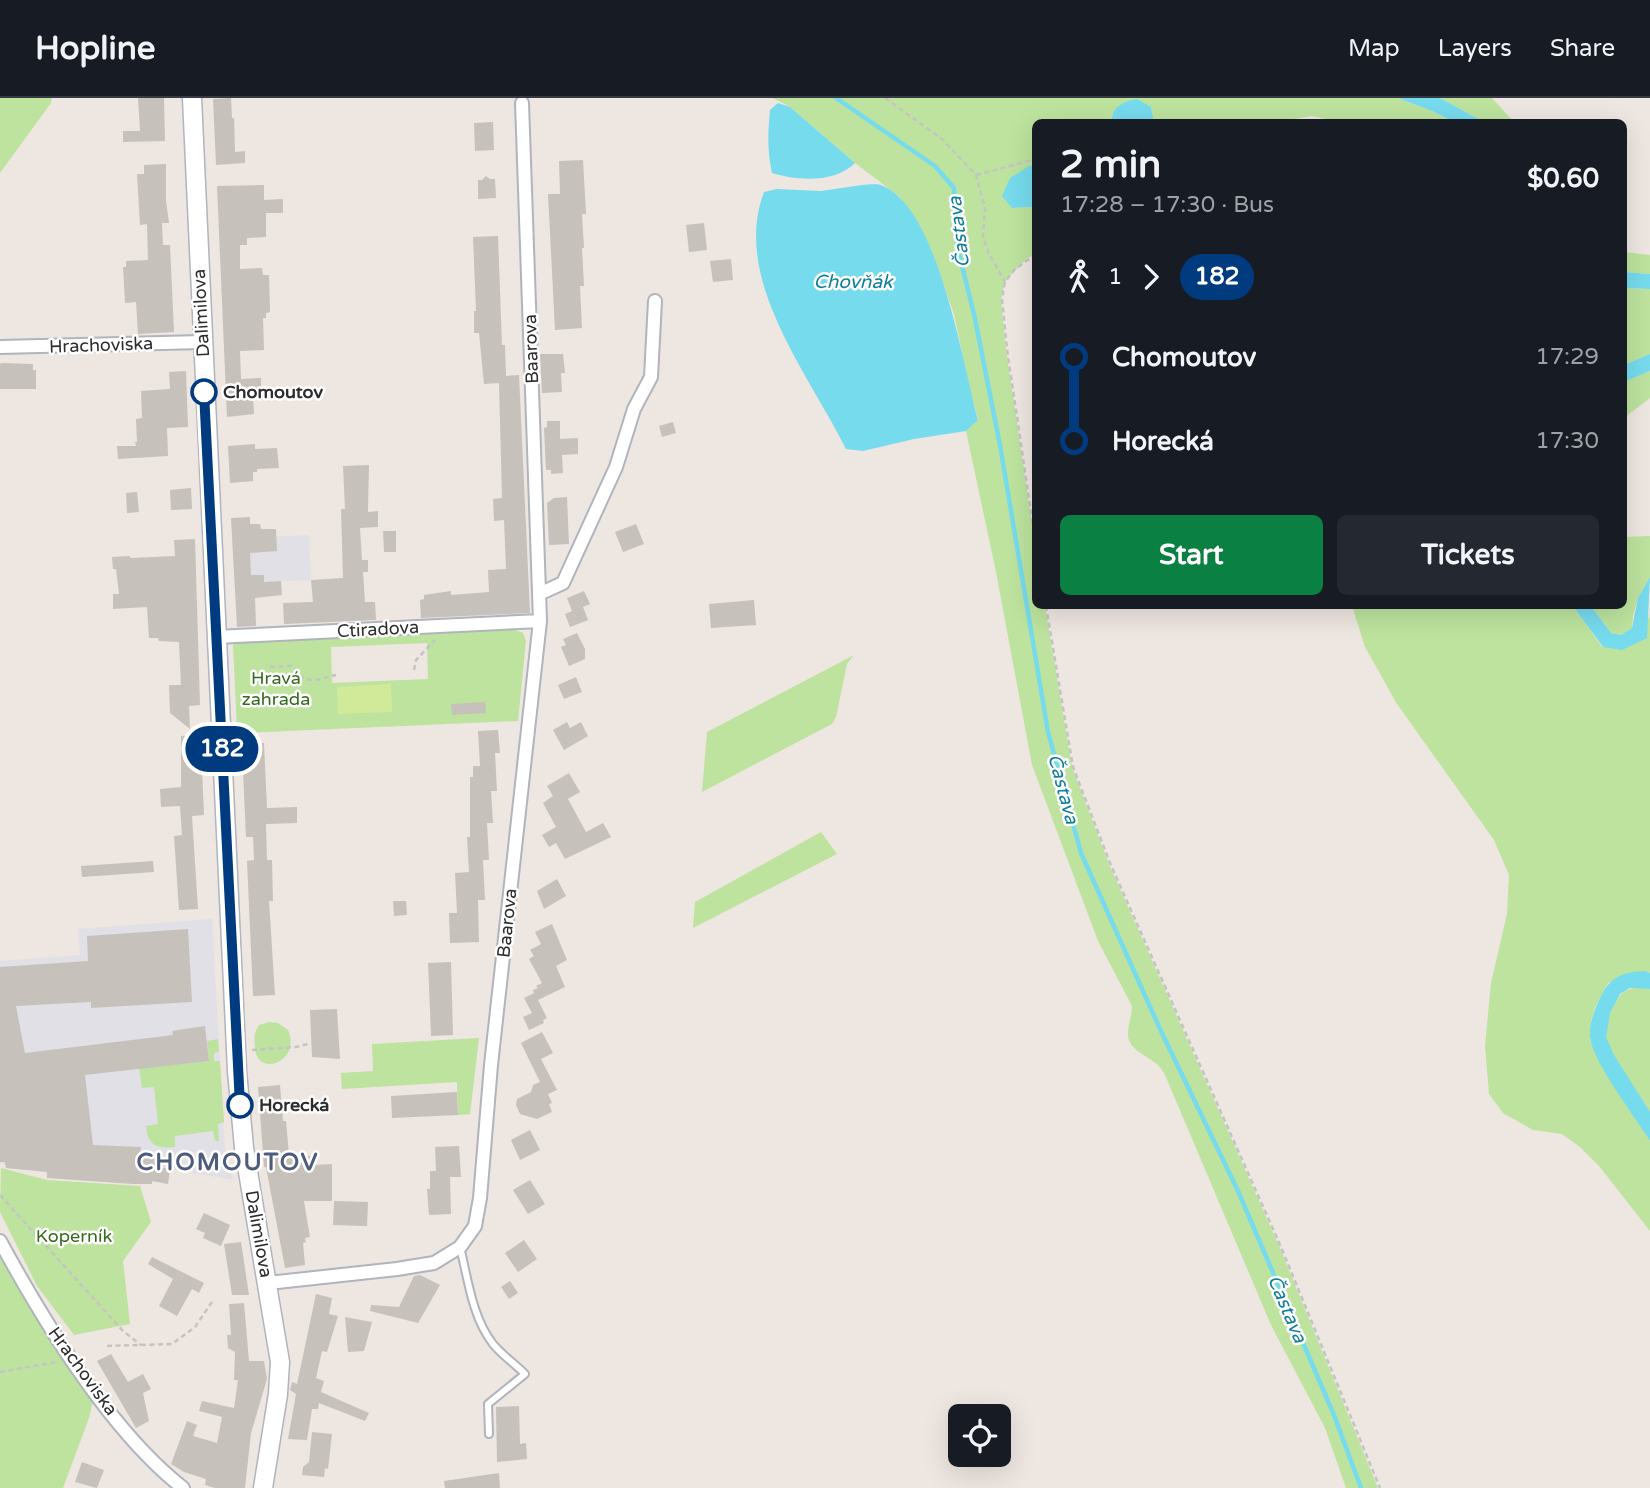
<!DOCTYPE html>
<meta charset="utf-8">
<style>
:root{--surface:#171b24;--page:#242831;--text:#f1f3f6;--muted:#9ea1a6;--line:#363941;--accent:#0b8043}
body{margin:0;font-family:"Varela Round",sans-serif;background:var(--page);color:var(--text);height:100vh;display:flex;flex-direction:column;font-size:26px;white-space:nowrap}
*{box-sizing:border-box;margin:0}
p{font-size:23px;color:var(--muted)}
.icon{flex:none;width:38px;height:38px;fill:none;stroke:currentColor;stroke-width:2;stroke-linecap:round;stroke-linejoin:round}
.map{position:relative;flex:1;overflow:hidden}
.panel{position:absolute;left:1032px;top:21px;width:595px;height:490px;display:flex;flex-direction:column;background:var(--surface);border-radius:10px;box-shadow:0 7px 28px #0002}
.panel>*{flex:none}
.badge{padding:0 14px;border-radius:23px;font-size:24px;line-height:46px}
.fabs{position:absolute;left:948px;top:1306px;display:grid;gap:14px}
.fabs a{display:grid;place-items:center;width:63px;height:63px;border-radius:10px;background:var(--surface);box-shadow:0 7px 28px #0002;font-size:35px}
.map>.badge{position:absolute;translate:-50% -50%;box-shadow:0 0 0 4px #fff}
.legs{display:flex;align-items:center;gap:10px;height:77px;padding:0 28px;font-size:23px}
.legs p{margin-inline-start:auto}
.headline{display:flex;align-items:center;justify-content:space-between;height:119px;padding:0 28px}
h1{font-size:38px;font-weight:700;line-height:52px}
.action{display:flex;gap:14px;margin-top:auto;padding:14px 28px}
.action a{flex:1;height:80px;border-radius:10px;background:var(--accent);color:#fff;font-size:28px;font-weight:700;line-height:80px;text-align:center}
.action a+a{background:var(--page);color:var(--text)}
ul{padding:0 28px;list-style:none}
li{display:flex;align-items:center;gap:24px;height:84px;font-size:26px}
li i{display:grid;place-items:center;width:10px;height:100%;margin:0 9px;background:currentColor}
li i::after{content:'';width:18px;height:18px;margin:-9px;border:5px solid;border-radius:50%;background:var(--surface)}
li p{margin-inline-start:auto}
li:first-child i{background:linear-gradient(#0000 50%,currentColor 0)}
li:last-child i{background:linear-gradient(currentColor 50%,#0000 0)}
header{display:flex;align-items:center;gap:42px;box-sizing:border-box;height:98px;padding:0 35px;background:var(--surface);border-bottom:2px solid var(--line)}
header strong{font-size:33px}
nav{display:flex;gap:38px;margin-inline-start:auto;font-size:24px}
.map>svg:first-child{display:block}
.industrial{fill:#e1e0e7}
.green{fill:#bde39e;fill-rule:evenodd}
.pitch{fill:#d1ea9a}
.water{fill:#76dbed}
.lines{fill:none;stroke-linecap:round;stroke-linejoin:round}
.stream{stroke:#76dbed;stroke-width:4.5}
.building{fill:#c7c1bb}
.lane-casing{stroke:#b0b4bd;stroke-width:10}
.street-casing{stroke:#b0b4bd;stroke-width:16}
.secondary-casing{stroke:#b0b4bd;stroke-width:21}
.path{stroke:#c4c4c4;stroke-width:2.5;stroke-dasharray:5 3.5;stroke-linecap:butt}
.lane{stroke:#fff;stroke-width:6}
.street{stroke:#fff;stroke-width:12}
.secondary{stroke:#fff;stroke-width:18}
.line-1-casing{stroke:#fff;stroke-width:16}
.line-1{stroke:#003b80;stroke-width:10}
.stop-1-dot{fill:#fff;stroke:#003b80;stroke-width:3.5}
.labels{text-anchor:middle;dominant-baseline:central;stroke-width:5;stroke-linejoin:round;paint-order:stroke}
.street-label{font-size:18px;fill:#2d2d2d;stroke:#fff}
.stop-label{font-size:18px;font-weight:bold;fill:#2d2d2d;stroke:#fff;text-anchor:start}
.park-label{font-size:18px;fill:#366a1c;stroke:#fff}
.water-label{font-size:19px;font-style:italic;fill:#107e9d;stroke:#fff}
.district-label{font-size:24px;font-weight:bold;letter-spacing:2px;fill:#4d5c7d;stroke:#fff}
</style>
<header>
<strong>Hopline</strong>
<nav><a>Map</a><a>Layers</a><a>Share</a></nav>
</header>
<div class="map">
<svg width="1650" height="1390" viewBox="0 0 1650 1390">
<rect width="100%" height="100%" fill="#eee6e0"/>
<!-- industrial -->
<path class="industrial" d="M309,437L311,482L235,485L232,441Z
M212,821L225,1051L226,1062L234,1082L170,1071L168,1086L153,1083L152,1086H133L47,1080L46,1074L6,1070L4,1065L0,1066V863L80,857L78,831Z"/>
<!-- green -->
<path class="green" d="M0,0H52L51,5L0,75Z
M773,0H1398L1432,13L1454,24H1339L1312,18L1277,24H1154L1151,9L1112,16L1111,24H1036V68L1028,69L1012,110L1036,109V156L1026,161L1005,183L1001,202L1006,251L1036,452V508H1045L1072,669L1109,766L1280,1150L1378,1390H1346L1325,1330L1271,1227L1165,977C1162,972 1159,967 1154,964C1144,956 1128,951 1128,936C1128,926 1132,918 1132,908L1098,843L1032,667L996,474L966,333L978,321L969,288L954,216L930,149L900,99L855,65L790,9Z
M1440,0H1492L1514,24H1484Z
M1624,154L1650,157V176L1624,174Z
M1624,190L1650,191V256L1624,267Z
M1650,273V300L1624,320V284Z
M1650,438V479L1638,500L1633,518L1632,530L1621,537L1611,535L1591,508H1624V439Z
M1352,508H1574L1577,514L1602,549L1649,520L1650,515V875L1645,873L1608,885L1595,910L1591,923L1590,942L1600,965L1650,1043V1133L1599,1068L1580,1049L1562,1036L1533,1032L1503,1015L1489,996L1485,948L1491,885L1507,816L1509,777L1494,742L1397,606L1365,549Z
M513,531L523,535L526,543L518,623L242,635L237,631L233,547L237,545ZM427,545L428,581L332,585L331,549Z
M854,557L847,566L836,619L832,626L702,694L707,634Z
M821,734L837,756L693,830L695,804Z
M1644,889L1650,891V1014C1638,996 1609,958 1606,939C1604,928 1609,916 1614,907C1621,893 1628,890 1644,889Z
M269,924L278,925L288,932C302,965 256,980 255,949C254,940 254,935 259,927Z
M479,940L470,1016L458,1017L457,984L342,991L341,975L373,973L372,946Z
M218,941L219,954L214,955V963H220L224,1024L218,1026L219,1043H215L213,1033L175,1038V1049C156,1051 148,1047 146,1028L158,1026L154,989L142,990L139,970L209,963L207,943Z
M1,1070L47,1082L140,1088L151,1124L123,1163L130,1226L74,1237L37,1188L0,1114Z
M0,1152L93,1303L89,1320L63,1390H0Z"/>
<!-- pitch -->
<path class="pitch" d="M391,586L392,614L338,616L337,589Z"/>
<!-- water -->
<path class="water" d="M1398,0H1440L1484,24H1454L1432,13Z
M1137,1L1151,9L1154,24H1111C1113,8 1122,4 1137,1Z
M778,5L790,9L855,65C835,85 798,83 772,75C767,53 768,34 770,12Z
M1029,68H1036V109L1012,110L1002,98L1010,80Z
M862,87C869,87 877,85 883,88C939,111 963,268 978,322L966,333L914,341L863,353L846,351C809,276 731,181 764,94L777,91L821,93Z
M1624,174L1650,176V191L1624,190Z
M1650,256V273L1624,284V267Z
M1650,479L1647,540L1622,552L1603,549L1577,514L1574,508H1591L1611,535L1621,537L1632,530L1638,500Z
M1645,873L1650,875V891L1630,890L1620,896L1610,915L1606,939L1614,957L1650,1014V1043C1636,1020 1592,963 1590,939C1589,924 1595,911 1601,898C1611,878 1624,874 1645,873Z"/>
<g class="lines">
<!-- stream -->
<path class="stream" d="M836,0L935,68L954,90L957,148L974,216L1000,347L1048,634L1081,755L1160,931L1238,1093L1334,1317L1361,1390"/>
</g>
<!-- building -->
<path class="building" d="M138,0H164L165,43L123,44V33H140Z
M231,0L232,20H234L235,54L245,53V65L216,67L213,1Z
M493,24L494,52L475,53L474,25Z
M583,62L586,116H582L584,150H582L584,188H580L582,230L555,232L548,96H560L559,63Z
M166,66V103L169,125H162L163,147H170L174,234L138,236L136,204L125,205L123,169H126V163L148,162L147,126L140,127L137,76H144V67Z
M486,78L490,81H495L496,100L478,101V82H482Z
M264,87V102L283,101V115H266V139L247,140V147H240V171L262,170L263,177H269L270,214L266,215V220H263L264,252L240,253L241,281L261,280V297L253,298L254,316L227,319L217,88Z
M704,125L707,152L689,154L686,127Z
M498,138L502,247H505L506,278L519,277L530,515L421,520L420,502L424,501V497L451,493V497L489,494L488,472L506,471L504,422L494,423L493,401L502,400L499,285L484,286L479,235H474V213H476L473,139Z
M731,161L733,182L713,184L710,163Z
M540,256H563L565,275H561L562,294L542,295Z
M2,265L33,266V272H36V291H0V266Z
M186,273L188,329L167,330L168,358L118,361L117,348H136L135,344H137L136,321L142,320L141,293L170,291L169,274Z
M547,323H560V341L578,340V356L562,357L563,375L551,376V372H546L544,330L547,329Z
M673,324L676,335L662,339L659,328Z
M255,346V351L277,350L279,370L257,371V374H253V383L230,385L228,348Z
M369,367L368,414L378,413V429L360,430L362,462H368V474H363L365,504H375L376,522L284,526L283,505L313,504L311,482L343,480L341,411H345L343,368Z
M191,390L192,411L171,412L170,392Z
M137,394L139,414L127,415L126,395Z
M567,399L569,446L549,447L547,405L554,400Z
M250,419V426H260L261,431H276L277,453L250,455L251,477H264V484L281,483L282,497L255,500L256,528L237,529L231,420Z
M636,426L644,446L623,454L615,434Z
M383,433H396V454H384Z
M195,441L200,607L189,608L190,631L170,615L169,587H181L179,544L159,543L158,540H149L147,509L113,511V496H119L116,471H113L112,459L130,458V460L175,458L174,442Z
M584,493L590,506L583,509L588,522L570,529L565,516L572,513L567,500Z
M754,502L756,527L711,530L709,506Z
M577,535L585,551V561L569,568L561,549L566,547L563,541Z
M576,579L582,594L564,601L558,587Z
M485,604L486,615L452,617L451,606Z
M567,624L570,630L581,624L588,638L564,652L553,632Z
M498,632L500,655H495L497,693H491L493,725H487L489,762H483L485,802H478L479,844L450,845L449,815H457L455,775L469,774L467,739H470V679H473V668H480L478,633Z
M194,637L195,647H201L204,717L192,718L198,811L179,812L174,738L182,737L180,708L161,709L160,691L181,689V638Z
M251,645H264L267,710L297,709V725L266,726L267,762H272L273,803H269L275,897L253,898L247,763L254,762L253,739H246L242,651H252Z
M569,675L580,694L568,701L586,734L603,725L611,739L565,761L556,745L549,749L542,737L556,729L543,705L553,698L547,688Z
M153,763L154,774L82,779L81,768Z
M557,781L566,798L544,811L537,793Z
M393,803H406L407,817L394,818Z
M552,826L567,862L556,868L565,889L538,902L547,920L543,922L544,925L529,932L523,919L532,915L524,900L534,895L533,892L538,890L536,888L542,885L529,861L534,858L530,852L541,846L535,834Z
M188,831L192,904L91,910V904L16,908L25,955L173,937L172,933L205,928L209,963L85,977L93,1047L141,1049L140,1060L155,1061V1068L170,1071L168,1086L152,1083V1086H133L47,1080V1074L6,1070L5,1064H0V869L88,863L87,838Z
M451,864L453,937L431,938L428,865Z
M337,911L340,961L312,959L310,912Z
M542,934L553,955L541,961L557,992L548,996L552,1005L549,1006L552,1014L537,1021L520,1016L516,1007L517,1001L531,994L533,987L540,984L521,945Z
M280,987L283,1023H286L289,1057L312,1058L313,1067L332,1066V1103H304L310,1139L305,1140L306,1144L303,1145L305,1167L285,1170L266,1069H264L258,989Z
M457,994L458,1017L392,1020L391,998Z
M530,1032L540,1052L520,1062L511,1042Z
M459,1048L461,1079H450L451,1116L429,1117L427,1091H430V1073H436L435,1049Z
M530,1082L545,1106L528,1116L513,1092Z
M334,1103L368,1104L367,1128L333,1127Z
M204,1115L230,1127L221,1148L203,1140L205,1135L196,1131Z
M524,1142L537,1161L518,1174L505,1155Z
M241,1144L249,1197H232L224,1146Z
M152,1159L204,1185L199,1195L192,1191L177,1218L159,1208L173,1181L148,1166Z
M420,1177L440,1187L418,1225L370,1213L371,1207L399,1209L414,1178Z
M510,1183L518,1195L509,1201L501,1189Z
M316,1196L332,1200L329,1216L338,1218L327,1254L322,1253L316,1280L324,1283L321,1294L369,1315L365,1323L319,1305L318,1311H312L307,1342L288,1341L296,1296L290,1292L292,1284L297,1286Z
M244,1205L249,1263H264L267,1281L251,1335L245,1390H215L205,1387L206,1381L184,1374L171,1366L187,1323L197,1327L193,1338L217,1345L222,1319L199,1313L202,1303L234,1310L238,1282H234L235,1254L228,1250L227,1237H231L229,1206Z
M345,1219L372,1224L364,1253L348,1254Z
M111,1256L128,1284L143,1276L151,1291L143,1295L149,1323L136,1330L97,1263Z
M519,1308L520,1346L526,1345L527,1361L497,1364L496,1309Z
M312,1334L332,1336L328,1371L325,1370L324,1379L302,1377L303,1369L309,1364Z
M82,1364L104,1372L97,1390L75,1384Z
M499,1375L500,1390H445L444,1383Z"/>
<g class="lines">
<defs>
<path id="lane" d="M460,1149C468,1181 472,1219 493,1246C502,1257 515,1266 525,1276L488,1306L489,1336"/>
<path id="street" d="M0,249L202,244
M539,496L563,485L616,369L634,311L651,279L655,203
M216,539L540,523
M0,1143C44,1224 110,1333 183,1390
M268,1185L397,1171L434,1165L460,1149L475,1128L480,1100L491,967L540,523L522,5"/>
<path id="secondary" d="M192,0L237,973L244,1050L280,1264L278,1296L263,1390"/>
</defs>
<!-- lane casing -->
<use href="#lane" class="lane-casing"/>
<!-- street casing -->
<use href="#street" class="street-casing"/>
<!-- secondary casing -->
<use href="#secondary" class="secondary-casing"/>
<!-- path -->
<path class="path" d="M885,0L942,41L976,77L985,111L983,139L989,156L1005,184
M976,77L1036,61
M1036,156L1014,172L1005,184L1002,201L1007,251L1036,448
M1046,508L1073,669L1110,765L1281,1149L1380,1390
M270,569L293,568C306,588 315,582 336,577
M414,572L416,562L435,542
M252,952L296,949L311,945
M0,1097L123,1233L141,1247
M107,1248L172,1246L195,1229L214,1201
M0,1274L57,1264"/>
<!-- lane -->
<use href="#lane" class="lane"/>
<!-- street -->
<use href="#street" class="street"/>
<!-- secondary -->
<use href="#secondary" class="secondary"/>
</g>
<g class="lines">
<defs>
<path id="line-1" d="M204,294L240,1007"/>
</defs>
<!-- line-1 casing -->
<use href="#line-1" class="line-1-casing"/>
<!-- line-1 -->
<use href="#line-1" class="line-1"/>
</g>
<!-- markers -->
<g class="stop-1-dot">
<circle cx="204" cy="294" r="12"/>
<circle cx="240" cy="1007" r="12"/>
</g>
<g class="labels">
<!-- street labels -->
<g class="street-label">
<text transform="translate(201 215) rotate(-93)">Dalimilova</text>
<text transform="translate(101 247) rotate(-2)">Hrachoviska</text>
<text transform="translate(531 251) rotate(-92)">Baarova</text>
<text transform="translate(378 531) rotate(-3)">Ctiradova</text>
<text transform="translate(507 825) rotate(-84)">Baarova</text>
<text transform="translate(259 1136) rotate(80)">Dalimilova</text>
<text transform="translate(83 1273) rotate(54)">Hrachoviska</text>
</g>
<!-- stop labels -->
<g class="stop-label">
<text x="223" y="294">Chomoutov</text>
<text x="259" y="1007">Horecká</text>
</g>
<!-- park labels -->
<g class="park-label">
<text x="276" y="580">Hravá<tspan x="276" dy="21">zahrada</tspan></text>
<text x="74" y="1138">Koperník</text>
</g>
<!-- water labels -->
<g class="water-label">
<text transform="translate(959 134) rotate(-97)">Častava</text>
<text x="853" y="184">Chovňák</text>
<text transform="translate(1063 691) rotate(75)">Častava</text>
<text transform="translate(1287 1211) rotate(67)">Častava</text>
</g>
<!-- district labels -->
<g class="district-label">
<text x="228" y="1064">CHOMOUTOV</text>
</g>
</g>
</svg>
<div class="fabs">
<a><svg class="icon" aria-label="locate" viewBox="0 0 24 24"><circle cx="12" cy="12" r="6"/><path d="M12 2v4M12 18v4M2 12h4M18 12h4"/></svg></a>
</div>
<b class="badge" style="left:222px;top:651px;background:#003b80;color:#fff">182</b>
<section class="panel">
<div class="headline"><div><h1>2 min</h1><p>17:28 – 17:30 · Bus</p></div><b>$0.60</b></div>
<div class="legs"><svg class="icon" aria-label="walk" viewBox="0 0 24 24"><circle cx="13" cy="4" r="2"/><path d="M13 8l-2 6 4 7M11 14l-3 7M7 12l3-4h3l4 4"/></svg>1<svg class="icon" aria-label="forward" viewBox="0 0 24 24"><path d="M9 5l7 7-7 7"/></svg><b class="badge" style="background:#003b80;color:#fff">182</b></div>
<ul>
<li><i style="color:#003b80"></i><b>Chomoutov</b><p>17:29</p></li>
<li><i style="color:#003b80"></i><b>Horecká</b><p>17:30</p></li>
</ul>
<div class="action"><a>Start</a><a>Tickets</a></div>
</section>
</div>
